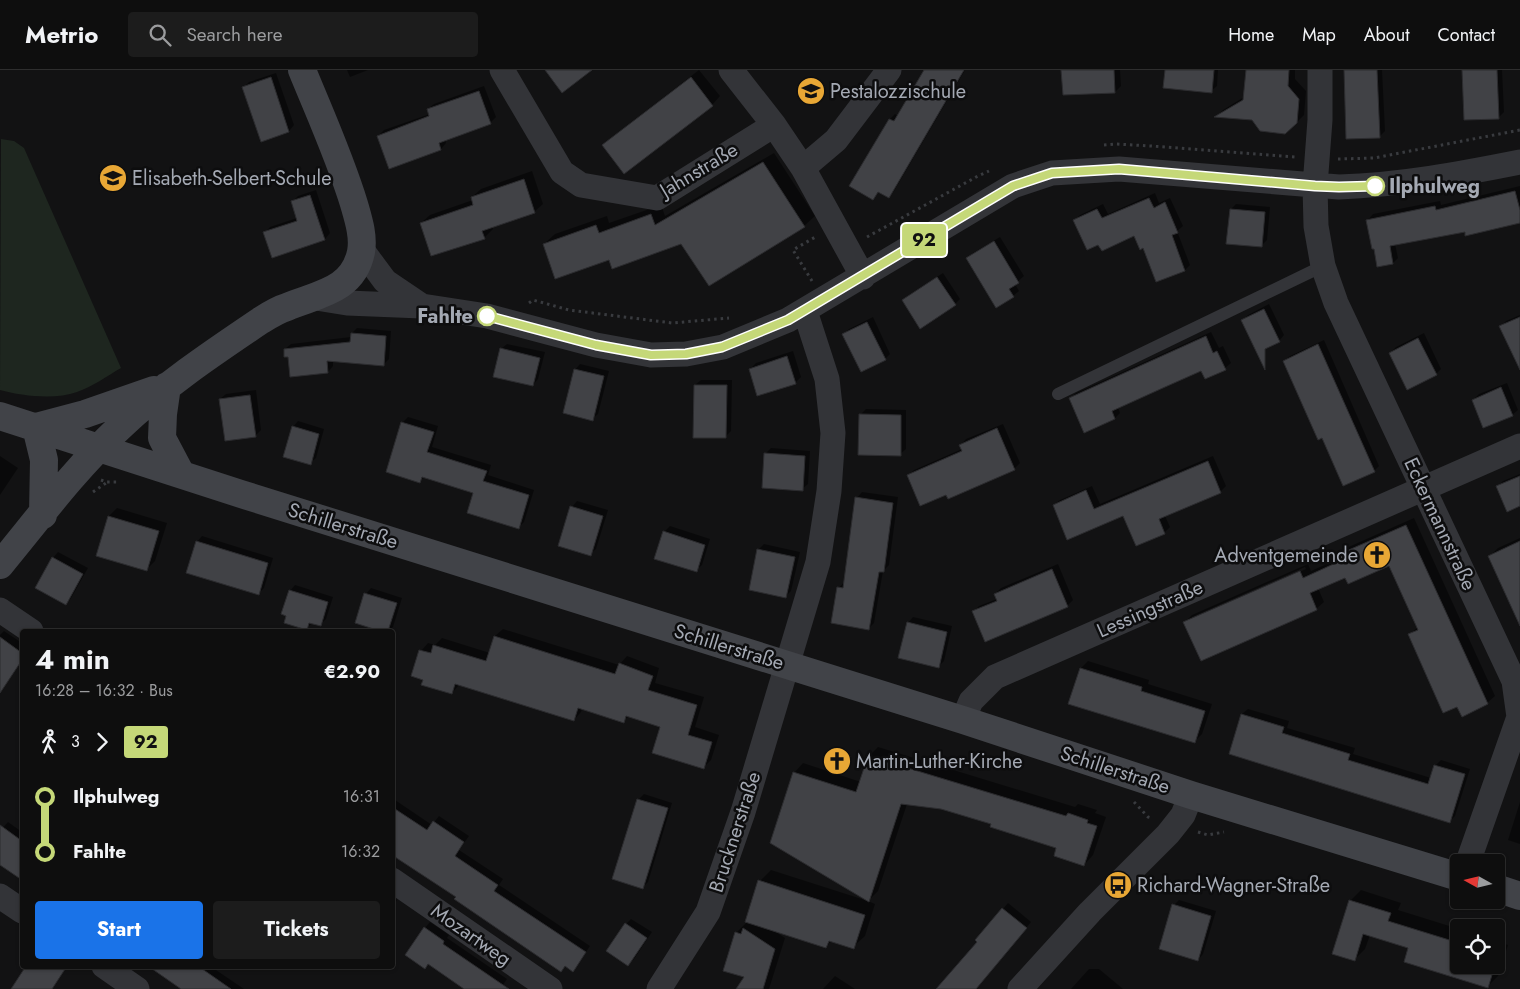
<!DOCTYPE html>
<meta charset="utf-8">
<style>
:root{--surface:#0e0e0e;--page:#1c1c1c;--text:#f1f3f6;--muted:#9b9c9e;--line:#2e2e2e;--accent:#1a73e8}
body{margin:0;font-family:Jost,sans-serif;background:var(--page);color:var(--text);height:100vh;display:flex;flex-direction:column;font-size:19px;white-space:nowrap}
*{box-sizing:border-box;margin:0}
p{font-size:16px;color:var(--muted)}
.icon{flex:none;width:28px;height:28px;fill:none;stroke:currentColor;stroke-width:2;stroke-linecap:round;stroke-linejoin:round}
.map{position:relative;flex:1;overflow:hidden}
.panel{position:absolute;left:20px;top:559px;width:375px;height:340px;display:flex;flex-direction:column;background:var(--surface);border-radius:5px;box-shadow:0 1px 4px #0004,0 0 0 1px var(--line)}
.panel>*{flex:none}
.badge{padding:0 10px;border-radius:4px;font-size:18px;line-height:32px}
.needle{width:32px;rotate:278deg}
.controls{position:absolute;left:1450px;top:784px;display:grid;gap:10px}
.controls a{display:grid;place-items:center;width:55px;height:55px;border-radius:5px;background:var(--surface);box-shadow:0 1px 4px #0004,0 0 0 1px var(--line);font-size:25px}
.map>.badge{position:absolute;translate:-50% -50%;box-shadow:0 0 0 2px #fff}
.legs{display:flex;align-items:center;gap:8px;height:55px;padding:0 15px;font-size:16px}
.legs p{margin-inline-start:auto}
.headline{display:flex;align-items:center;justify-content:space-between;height:85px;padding:0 15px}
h1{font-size:28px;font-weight:700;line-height:38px}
.cta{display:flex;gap:10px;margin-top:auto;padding:10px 15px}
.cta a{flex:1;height:58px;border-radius:5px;background:var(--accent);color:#fff;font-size:20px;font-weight:700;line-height:58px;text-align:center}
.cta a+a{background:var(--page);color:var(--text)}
ul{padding:0 15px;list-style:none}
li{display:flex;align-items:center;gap:18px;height:55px;font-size:19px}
li i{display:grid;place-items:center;width:8px;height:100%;margin:0 6px;background:currentColor}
li i::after{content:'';width:12px;height:12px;margin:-6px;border:4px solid;border-radius:50%;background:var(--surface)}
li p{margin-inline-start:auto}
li:first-child i{background:linear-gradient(#0000 50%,currentColor 0)}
li:last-child i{background:linear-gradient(currentColor 50%,#0000 0)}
header{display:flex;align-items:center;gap:30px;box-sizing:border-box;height:70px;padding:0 25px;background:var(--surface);border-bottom:1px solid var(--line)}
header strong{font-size:24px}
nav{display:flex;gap:28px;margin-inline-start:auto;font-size:18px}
.search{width:350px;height:45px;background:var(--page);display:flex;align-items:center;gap:12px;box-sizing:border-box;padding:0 18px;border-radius:5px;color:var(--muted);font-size:19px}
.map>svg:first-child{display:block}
.green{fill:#1e261f}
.shadow{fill:#0007;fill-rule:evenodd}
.building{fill:#414246;stroke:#2c2c2f}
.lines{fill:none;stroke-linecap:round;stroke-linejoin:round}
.path{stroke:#393b3f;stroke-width:3;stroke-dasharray:2.5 4;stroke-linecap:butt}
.service{stroke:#333438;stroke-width:12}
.minor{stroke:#333438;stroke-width:25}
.secondary{stroke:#414348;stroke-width:28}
.line-1-casing{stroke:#fff;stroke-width:11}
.line-1{stroke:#c5d878;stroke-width:8}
.stop-1-dot{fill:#fff;stroke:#c5d878;stroke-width:2.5}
.labels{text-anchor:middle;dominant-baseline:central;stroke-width:5;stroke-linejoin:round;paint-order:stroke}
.poi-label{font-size:20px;fill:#a4a9b3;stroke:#0d0d0e;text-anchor:start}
.street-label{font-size:20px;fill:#a4a9b3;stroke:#0d0d0e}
.stop-label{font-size:20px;font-weight:bold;fill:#a4a9b3;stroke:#0d0d0e;text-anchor:start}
</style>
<header>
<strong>Metrio</strong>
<div class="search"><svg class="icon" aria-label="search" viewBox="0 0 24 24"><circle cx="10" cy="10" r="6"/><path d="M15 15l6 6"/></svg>Search here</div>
<nav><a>Home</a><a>Map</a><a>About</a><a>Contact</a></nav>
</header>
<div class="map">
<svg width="1520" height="919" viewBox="0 0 1520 919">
<rect width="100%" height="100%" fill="#121213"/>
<!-- green -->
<path class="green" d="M1,69L14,71L24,78L121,298C107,306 92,317 77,322C55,330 22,326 0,320Z"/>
<!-- shadow -->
<path class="shadow" d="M347,0H368L350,7Z
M699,0L720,26L712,35L604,76L612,67Z
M925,0H965L894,121L889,127L879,121L873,128L890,49L895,44L898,46Z
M1063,0H1120L1121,16L1115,22Z
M1166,0H1218L1217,16L1211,21Z
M1247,0H1295V9L1306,21L1304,45L1296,53L1217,46L1223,40L1244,27Z
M1345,0H1382L1385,61L1380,66Z
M1464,0H1502L1504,42L1498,48Z
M276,3L294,55L289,61L244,17L249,12Z
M484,16L496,47L490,53L445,69L446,73L441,79L389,97L378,66L384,60L430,44L428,39L434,34Z
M774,83L815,146L804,156L682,173L609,189L544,174L555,164L607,146L609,153L661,135L665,146Z
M532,101L543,134L534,142L492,157L493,159L484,168L421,153L430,145L473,130L472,127L481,119Z
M1520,116V151L1395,174L1398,188L1393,193L1368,150L1373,144L1440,131L1441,135Z
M316,120L330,163L325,169L273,186L265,163L270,157L297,148L292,132L298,126Z
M1155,123L1159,133L1170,128L1183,156L1177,161L1190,195L1185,200L1144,176L1134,164L1099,173L1075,150L1080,145L1103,134L1108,144Z
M1236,134L1270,137L1267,170L1261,176L1231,139Z
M1000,167L1024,206L1015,214L1019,221L1013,226L968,188L973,183Z
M943,203L960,229L955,234L904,230L909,225Z
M1269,234L1284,265L1279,271L1242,251L1248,245Z
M1520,245V279L1501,257L1506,251Z
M873,247L890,284L885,289L844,264L849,259Z
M357,258L391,261L389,289L383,295L333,290V296L328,302L290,286L285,279L291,274L351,267L352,263Z
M1211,262L1219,278L1223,276L1231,293L1225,298L1202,299L1118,337L1120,343L1115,348L1085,361L1071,328L1076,323Z
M1424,263L1441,299L1436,304L1390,283L1396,277Z
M1324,270L1379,396L1374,401L1284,291L1290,286Z
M507,274L545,282L538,309L533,315L501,279Z
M793,281L801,307L795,313L750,299L756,293Z
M580,294L609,301L598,344L592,349L575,300Z
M701,310H732L731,361L725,367L695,315Z
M1507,313L1518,340L1512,345L1473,330L1479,324Z
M256,320L261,360L255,366L220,329L226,324Z
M866,339L906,340V379L900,384L860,345Z
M408,347L438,356L432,377L491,395L488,405L534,420L524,452L519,457L475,422L425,406L420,411L402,353Z
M298,351L324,359L316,388L310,393L293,357Z
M1003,354L1020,393L1014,399L947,423L908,406L914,400L962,379L961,375L966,369Z
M771,378L810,381L808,414L802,419L765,384Z
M0,386L18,398L0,425Z
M1213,386L1226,416L1221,421L1165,446L1170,457L1164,463L1124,444L1054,435L1060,430L1092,416L1100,434Z
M1520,404V435L1498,416L1503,411Z
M862,422L898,427L889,495L883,501L874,553L869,558L839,518L845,511L857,428Z
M577,431L608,440L596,479L590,484L572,437Z
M117,438L167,453L155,491L146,500L109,446Z
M1414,448L1495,626L1487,633L1409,565L1418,557L1390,494L1346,506L1318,518L1324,532L1316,539L1185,552L1192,545L1308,494L1311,501L1338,489L1337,486L1344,479ZM1305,497L1306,499L1192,549V547Z
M670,456L710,469L702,495L696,500L664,462Z
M202,466L273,488L264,518L258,524L197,472Z
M1520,468V547L1490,486L1498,478Z
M764,474L800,482L791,521L785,527L759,479Z
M58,482L88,498L71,528L66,534L53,488Z
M1058,494L1073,530L1067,536L973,542L979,536L997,529L995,524L1001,518Z
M295,515L333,527L326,549L320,555L312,553L306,559L290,521Z
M371,518L402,528L393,557L388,561L356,553L366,524Z
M913,547L952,556L944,591L938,597L908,553Z
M503,559L619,595L627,586L659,598L655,613L704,627L695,657L719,665L711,690L703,698L662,656L629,646L623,651L582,639L581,642L574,650L459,615L452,623L424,609L421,581L428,573L435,575L442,568L490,583L495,566Z
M4,561L22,573V591L0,622V565Z
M1088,591L1149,610L1148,614L1212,634L1202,664L1194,672L1081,598Z
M1248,639L1289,651L1287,658L1355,678L1353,684L1431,708L1435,696L1441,690L1470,699L1455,746L1450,751L1230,683L1242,644Z
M878,677L1075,737L1078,734L1097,740L1095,743L1106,747L1093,785L1084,795L1058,777L992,753L942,737L907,734L878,821L868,831L875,834L865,866L853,877L832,870L826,877L773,860L785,868L769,919H737L746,906L736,863L748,851L760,811L771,800L868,831L794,703L803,693L861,712L869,686Z
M644,724L672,733L648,812L642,818L638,730Z
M392,728L432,755L439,746L469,766L459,780L503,809L499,815L590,876L578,894L572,900L392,783Z
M1520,732V774L1508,770Z
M8,752L22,762V809L0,793V761Z
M1361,820L1401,833L1398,840L1459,859V895H1496V871L1508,875L1498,906L1487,917L1410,877L1370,865L1365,879L1355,889L1350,831Z
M392,826L397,830L392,837Z
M1179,830L1216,841L1203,884L1198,890L1174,835Z
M1008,833L1031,852L976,919H945L979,872L976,870Z
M631,849L652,862L634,889L628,894L626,854Z
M430,852L449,865L447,868L507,909L500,919H467L429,893L425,897V858Z
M151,896H210L244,919H184Z
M1089,899H1099L1123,919H1071Z
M835,906L855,919H823Z"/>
<!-- building -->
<path class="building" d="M545,0H592L562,23Z
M924,0H964L889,128L878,122L873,130L849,116L889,49L894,51Z
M1061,0H1114L1115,23L1063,25Z
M1165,0H1214L1212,23L1163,18Z
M1246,0H1289L1288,16L1299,29L1297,53L1285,64L1260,61L1252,50L1214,47L1243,30Z
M1344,0H1377L1380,68L1346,69Z
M1462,0H1497L1499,49L1464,50Z
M271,7L289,62L261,72L242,17Z
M691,7L713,36L624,104L602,75Z
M479,21L491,54L439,73L441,80L389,99L377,66L429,46L427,39Z
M763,92L805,157L709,216L681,174L612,199L609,190L555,209L543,174L596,155L599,163L651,144L655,155Z
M524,109L535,143L482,161L485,169L431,186L420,153L473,135L471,127Z
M1515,121L1520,140V153L1465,166V162L1390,176L1393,194L1377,197L1374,179H1372L1366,150L1435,136L1436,140Z
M310,125L325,170L272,188L263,162L297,151L291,131Z
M1149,128L1154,138L1165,132L1178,163L1172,165L1185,201L1156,212L1143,178L1140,180L1134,166L1102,181L1098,175L1087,180L1073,150L1097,139L1102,148Z
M1230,139L1265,142L1262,177L1226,174Z
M994,171L1019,213L1009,219L1014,227L996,238L966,188Z
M937,207L956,235L920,259L902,230Z
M1264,239L1280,272L1265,279V300L1241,250Z
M1520,247V300L1499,256Z
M867,252L886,290L861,302L842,264Z
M351,263L386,266L384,296L327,291L328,303L290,307L288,287H284V279L350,272Z
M1206,266L1213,283L1217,281L1226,300L1205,309L1201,301L1165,317L1112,341L1115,349L1084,363L1069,328Z
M1418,268L1437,305L1407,320L1389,283Z
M1318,274L1375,402L1343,416L1322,368L1318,370L1283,291Z
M500,278L540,288L533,316L493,307Z
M787,286L796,314L757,326L749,299Z
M574,299L604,306L593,351L563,343Z
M694,315H727L726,368H693Z
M1501,317L1513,346L1483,358L1472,330Z
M250,325L256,367L225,371L219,329Z
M859,344L901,345V386L858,385Z
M401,352L434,362L427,382L487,401L483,411L529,425L519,459L467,443L473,423L422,407L420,413L386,402Z
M292,356L319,364L311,395L283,387Z
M997,358L1015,400L948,429L946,425L920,436L907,405L962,381L959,375Z
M764,383L805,386L803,421L762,418Z
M1208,391L1221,423L1159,449L1165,464L1136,476L1123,446L1067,470L1053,435L1086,420L1094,439Z
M1520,406V436L1507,442L1496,416Z
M855,427L893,433L884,502H879L869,560L831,553L837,517L843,518Z
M570,436L603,446L591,486L558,476Z
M108,446L159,461L147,501L96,486Z
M1406,455L1488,634L1462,647L1457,637L1443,643L1408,564L1418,560L1389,496L1348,514L1345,508L1310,523L1317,540L1201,591L1183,552L1300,501L1303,508L1338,492L1335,486Z
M663,461L705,475L697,502L654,489Z
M196,471L268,493L259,525L186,503Z
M1520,471V556L1488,486Z
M757,479L795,487L786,528L749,520Z
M52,487L83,504L66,535L35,518Z
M1052,499L1068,537L985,572L972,541L997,531L994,524Z
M289,520L328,532L321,556L309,553L307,560L284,553L286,546L281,544Z
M364,523L397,533L388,561H380L355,553Z
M907,552L947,562L939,598L898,588Z
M494,566L615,604L619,593L653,606L648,620L697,635L688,665L712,672L704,699L652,683L660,657L626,646L624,653L578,638L574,651L455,614L452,624L421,615L423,610L411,606L419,580L431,583L433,575L486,591Z
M0,567L22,583V590L0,623Z
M1080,598L1142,617L1141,621L1205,641L1195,673L1068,634Z
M1241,644L1284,657L1282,663L1350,684L1348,690L1428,714L1434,695L1465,704L1450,753L1229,684Z
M868,686L1066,746L1068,743L1088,750L1087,753L1097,756L1084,796L1054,786L1056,778L990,757L991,754L941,739L901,734L869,832L770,773L793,702L856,722Z
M637,729L668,738L643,819L612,809Z
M392,737L427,760L433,751L464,772L455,786L498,815L494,821L586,882L573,902L565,896L561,902L454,829L456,827L392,785Z
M0,755L22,771V810L0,795Z
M758,810L865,845L854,879L829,871L826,878L745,852Z
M1349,830L1391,843L1388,851L1459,873V895H1495L1488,918L1404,892L1408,878L1363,864L1355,891L1332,884Z
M1172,834L1211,846L1198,891L1159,879Z
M1002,838L1027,858L976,919H936L977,872L975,870Z
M625,853L647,868L628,896L606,881Z
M424,857L444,871L443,874L509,919H464L428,894L425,899L405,885Z
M743,858L775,879L763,919H736L744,907L723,901L735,862L741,864Z
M26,896H67L52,919H11Z
M148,896H198L231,919H181Z"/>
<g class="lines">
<!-- path -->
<path class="path" d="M1104,75L1116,74L1151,76L1295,87
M1338,89L1374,88L1520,60
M867,167L978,106L989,101
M812,211L793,180L817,166
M529,233L533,230L569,240L672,253L729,248
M101,410L106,412H120
M93,422L106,413
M1134,732L1148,747L1152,748
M1198,762L1208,765L1224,762
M1492,788L1504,794
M1463,831L1478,836"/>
<!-- service -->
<path class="service" d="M1058,324L1323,196"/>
<!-- minor -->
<path class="minor" d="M502,0L562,102L581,115L657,128L774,55
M731,0L774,55L803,98L863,207
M1320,0V50L1315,116L1316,156L1323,196L1336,233L1514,611L1519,647L1468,792
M803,98L836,70L889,0
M362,180L385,211L422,236
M316,228L347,233L422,236L487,246L596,275L651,285L686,284L723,277L788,250L1013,116L1052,103L1119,99L1339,117C1400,115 1460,104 1520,92
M0,540L31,561
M963,650L971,631L995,607L1520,376
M392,810L550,919
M0,826L22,841
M104,896L137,919
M659,919L708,842L743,742L818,492L829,421L833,363L827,309L805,241
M1020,919L1090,842L1168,764L1183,745L1191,725"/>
<!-- secondary -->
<path class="secondary" d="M167,316L163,344L162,368L181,404
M0,346L241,424L963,650L1191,725L1459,807
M36,357L85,344L154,320
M36,357L44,390L43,445
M0,495C38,449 75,399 119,358C162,317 211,284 260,251C268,246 277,240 287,237C318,224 353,221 361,182C364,166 358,148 354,134C340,88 320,44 302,0
M1496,818L1520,826"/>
</g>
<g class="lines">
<defs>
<path id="line-1" d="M487,246L596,275L651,285L686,284L722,277L788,250L1013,116L1052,103L1119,99L1315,116L1339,117L1375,116"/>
</defs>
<!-- line-1 casing -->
<use href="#line-1" class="line-1-casing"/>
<!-- line-1 -->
<use href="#line-1" class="line-1"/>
</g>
<!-- icons -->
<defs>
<symbol id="school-disc" viewBox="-11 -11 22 22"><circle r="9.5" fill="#e8a735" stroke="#0d0d0e"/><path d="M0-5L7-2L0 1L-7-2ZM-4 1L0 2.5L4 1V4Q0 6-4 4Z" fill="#111"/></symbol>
<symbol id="church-disc" viewBox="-11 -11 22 22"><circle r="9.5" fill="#e8a735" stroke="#0d0d0e"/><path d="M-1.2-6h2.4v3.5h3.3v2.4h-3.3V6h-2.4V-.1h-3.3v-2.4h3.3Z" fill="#111"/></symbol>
<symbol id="bus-disc" viewBox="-11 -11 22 22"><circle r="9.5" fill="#e8a735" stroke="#0d0d0e"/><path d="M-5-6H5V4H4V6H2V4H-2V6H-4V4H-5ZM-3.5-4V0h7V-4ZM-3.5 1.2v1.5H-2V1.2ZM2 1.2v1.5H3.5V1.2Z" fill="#111"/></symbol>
</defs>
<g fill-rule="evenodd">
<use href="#school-disc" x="795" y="5" width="32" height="32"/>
<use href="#school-disc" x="97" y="92" width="32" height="32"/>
<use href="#church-disc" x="1361" y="469" width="32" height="32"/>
<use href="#church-disc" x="821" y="675" width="32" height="32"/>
<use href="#bus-disc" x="1102" y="799" width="32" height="32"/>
</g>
<!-- markers -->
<g class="stop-1-dot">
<circle cx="1375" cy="116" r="9"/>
<circle cx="487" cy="246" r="9"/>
</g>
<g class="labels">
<!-- poi labels -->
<g class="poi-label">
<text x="830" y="21">Pestalozzischule</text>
<text x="132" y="108">Elisabeth-Selbert-Schule</text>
<text x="1358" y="485" text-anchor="end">Adventgemeinde</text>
<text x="856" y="691">Martin-Luther-Kirche</text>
<text x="1137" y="815">Richard-Wagner-Straße</text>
</g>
<!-- street labels -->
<g class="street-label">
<text transform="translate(699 100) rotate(-31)">Jahnstraße</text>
<text transform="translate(1440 454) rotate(65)">Eckermannstraße</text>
<text transform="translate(343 456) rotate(17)">Schillerstraße</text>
<text transform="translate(1150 539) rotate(-24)">Lessingstraße</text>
<text transform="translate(729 577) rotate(17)">Schillerstraße</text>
<text transform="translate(1115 700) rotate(18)">Schillerstraße</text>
<text transform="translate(735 762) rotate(-72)">Brucknerstraße</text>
<text transform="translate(471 865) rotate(35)">Mozartweg</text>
</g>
<!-- stop labels -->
<g class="stop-label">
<text x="1389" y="116">Ilphulweg</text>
<text x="473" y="246" text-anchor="end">Fahlte</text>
</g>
</g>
</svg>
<div class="controls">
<a><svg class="needle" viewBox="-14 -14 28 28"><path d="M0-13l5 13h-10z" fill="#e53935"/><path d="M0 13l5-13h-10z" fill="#9b9c9e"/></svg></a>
<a><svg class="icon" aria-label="locate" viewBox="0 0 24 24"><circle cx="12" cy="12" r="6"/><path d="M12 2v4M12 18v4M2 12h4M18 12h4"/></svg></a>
</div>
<b class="badge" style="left:924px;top:170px;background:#c5d878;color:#111">92</b>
<section class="panel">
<div class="headline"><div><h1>4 min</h1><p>16:28 – 16:32 · Bus</p></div><b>€2.90</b></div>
<div class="legs"><svg class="icon" aria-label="walk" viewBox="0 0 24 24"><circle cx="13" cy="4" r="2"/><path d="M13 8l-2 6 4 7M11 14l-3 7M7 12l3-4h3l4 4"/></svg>3<svg class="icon" aria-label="forward" viewBox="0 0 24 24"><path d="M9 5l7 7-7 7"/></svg><b class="badge" style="background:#c5d878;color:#111">92</b></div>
<ul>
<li><i style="color:#c5d878"></i><b>Ilphulweg</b><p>16:31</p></li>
<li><i style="color:#c5d878"></i><b>Fahlte</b><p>16:32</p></li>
</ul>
<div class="cta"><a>Start</a><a>Tickets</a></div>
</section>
</div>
